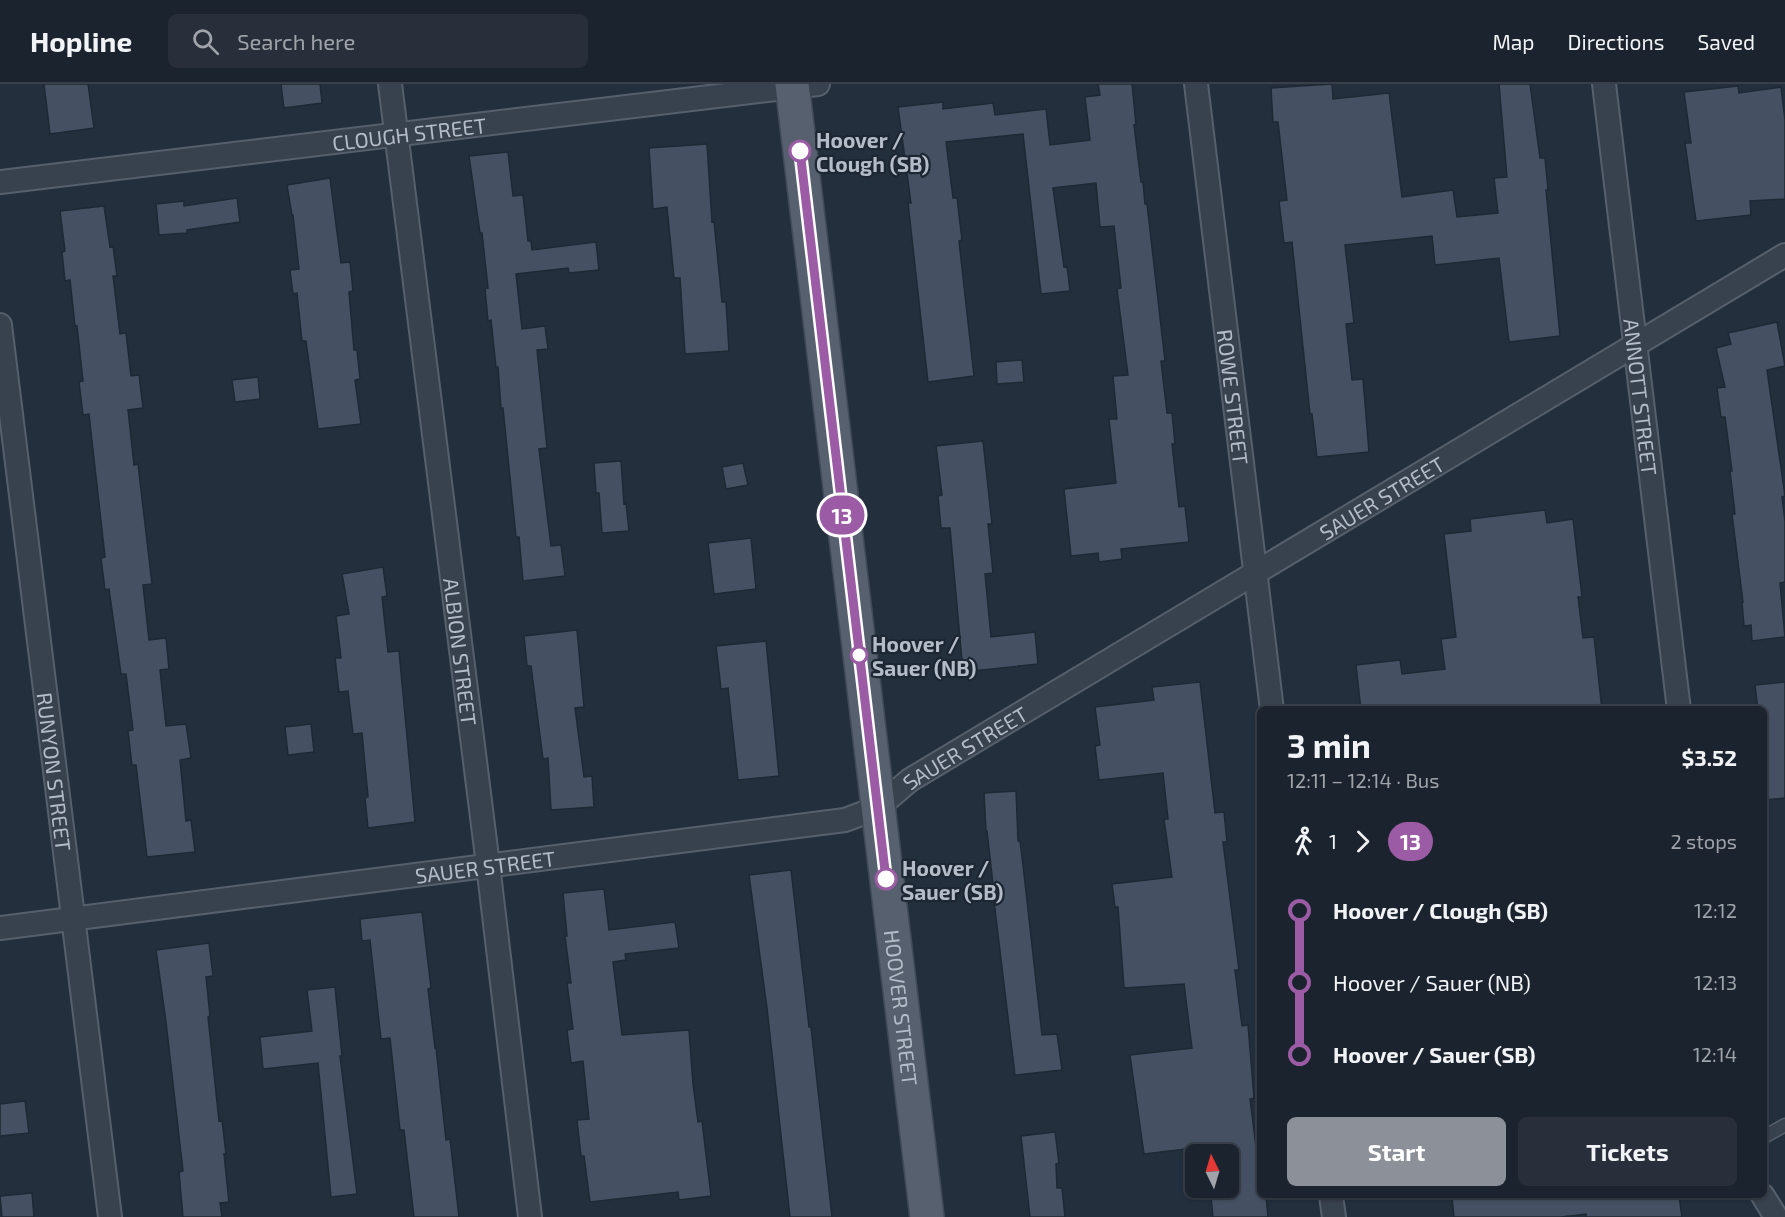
<!DOCTYPE html>
<meta charset="utf-8">
<style>
:root{--surface:#1b232e;--page:#282f3a;--text:#f1f3f6;--muted:#a0a4aa;--line:#39404a;--accent:#8c9099}
body{margin:0;font-family:"Exo 2",sans-serif;background:var(--page);color:var(--text);height:100vh;display:flex;flex-direction:column;font-size:22px;white-space:nowrap}
*{box-sizing:border-box;margin:0}
p{font-size:20px;color:var(--muted)}
.icon{flex:none;width:33px;height:33px;fill:none;stroke:currentColor;stroke-width:2;stroke-linecap:round;stroke-linejoin:round}
.map{position:relative;flex:1;overflow:hidden}
.panel{position:absolute;left:1257px;top:622px;width:510px;height:492px;display:flex;flex-direction:column;background:var(--surface);border-radius:9px;box-shadow:0 2px 4px #0004,0 0 0 2px var(--line)}
.panel>*{flex:none}
.badge{padding:0 12px;border-radius:20px;font-size:21px;line-height:39px}
.needle{width:39px;rotate:355deg}
.tools{position:absolute;left:1185px;top:1060px;display:grid;gap:12px}
.tools a{display:grid;place-items:center;width:54px;height:54px;border-radius:9px;background:var(--surface);box-shadow:0 2px 4px #0004,0 0 0 2px var(--line);font-size:30px}
.map>.badge{position:absolute;translate:-50% -50%;box-shadow:0 0 0 3px #fff}
.legs{display:flex;align-items:center;gap:9px;height:66px;padding:0 30px;font-size:20px}
.legs p{margin-inline-start:auto}
.headline{display:flex;align-items:center;justify-content:space-between;height:102px;padding:0 30px}
h1{font-size:33px;font-weight:700;line-height:45px}
.button{display:flex;gap:12px;margin-top:auto;padding:12px 30px}
.button a{flex:1;height:69px;border-radius:9px;background:var(--accent);color:#fff;font-size:24px;font-weight:700;line-height:69px;text-align:center}
.button a+a{background:var(--page);color:var(--text)}
ul{padding:0 30px;list-style:none}
li{display:flex;align-items:center;gap:21px;height:72px;font-size:22px}
li i{display:grid;place-items:center;width:9px;height:100%;margin:0 8px;background:currentColor}
li i::after{content:'';width:15px;height:15px;margin:-8px;border:4px solid;border-radius:50%;background:var(--surface)}
li p{margin-inline-start:auto}
li:first-child i{background:linear-gradient(#0000 50%,currentColor 0)}
li:last-child i{background:linear-gradient(currentColor 50%,#0000 0)}
header{display:flex;align-items:center;gap:36px;box-sizing:border-box;height:84px;padding:0 30px;background:var(--surface);border-bottom:2px solid var(--line)}
header strong{font-size:28px}
nav{display:flex;gap:33px;margin-inline-start:auto;font-size:21px}
.search{width:420px;height:54px;background:var(--page);display:flex;align-items:center;gap:15px;box-sizing:border-box;padding:0 21px;border-radius:9px;color:var(--muted);font-size:22px}
.map>svg:first-child{display:block}
.building{fill:#455162;stroke:#1f2835;stroke-width:1.5}
.lines{fill:none;stroke-linecap:round;stroke-linejoin:round}
.lane-casing{stroke:#565f6c;stroke-width:15}
.street-casing{stroke:#565f6c;stroke-width:26}
.primary-casing{stroke:#414a57;stroke-width:36}
.lane{stroke:#38414e;stroke-width:12}
.street{stroke:#38414e;stroke-width:22}
.primary{stroke:#56606e;stroke-width:33}
.line-1-casing{stroke:#fff;stroke-width:14}
.line-1{stroke:#9b5ba5;stroke-width:9}
.stop-1-dot{fill:#fff;stroke:#9b5ba5;stroke-width:3}
.labels{text-anchor:middle;dominant-baseline:central;stroke-width:4.5;stroke-linejoin:round;paint-order:stroke}
.street-label{font-size:21px;fill:#b4bcc9;stroke:#1d2633}
.stop-label{font-size:21px;font-weight:bold;fill:#b4bcc9;stroke:#1d2633;text-anchor:start}
</style>
<header>
<strong>Hopline</strong>
<div class="search"><svg class="icon" aria-label="search" viewBox="0 0 24 24"><circle cx="10" cy="10" r="6"/><path d="M15 15l6 6"/></svg>Search here</div>
<nav><a>Map</a><a>Directions</a><a>Saved</a></nav>
</header>
<div class="map">
<svg width="1785" height="1133" viewBox="0 0 1785 1133">
<rect width="100%" height="100%" fill="#242f3e"/>
<!-- building -->
<path class="building" d="M44,0H88L94,44L50,50Z
M281,0H320L322,19L284,24Z
M1098,0H1132L1136,40L1134,41L1141,98H1143L1145,120H1147L1165,277H1161L1167,329H1172L1175,360H1172L1179,423L1185,422L1189,458L1121,465L1122,475L1099,478L1098,469L1071,472L1064,405L1116,399L1109,335H1117L1113,292L1128,291L1117,205L1121,204L1114,142L1100,143L1096,99L1053,104L1064,183L1067,182L1070,207L1041,210L1023,50L946,58L953,114H957L962,156L959,157L974,292L928,298L908,119H911L898,23L943,18V25L993,19L995,31L1046,25L1050,61L1090,56L1085,13L1100,11Z
M1332,0L1333,15L1389,9L1402,113L1453,106L1457,133L1498,129L1494,94L1507,93L1499,0H1530L1540,74H1545L1548,106H1546L1560,252L1509,258L1499,174L1435,181L1432,152L1345,161L1354,239L1346,240L1352,296L1363,295L1369,368L1317,373L1312,330H1310L1292,158L1284,159L1279,117L1287,116L1278,38H1273L1271,4Z
M1738,2L1739,9L1781,3L1785,36V115L1750,117L1751,131L1696,137L1685,59H1691L1684,8Z
M707,60L712,138L714,137L722,218H726L729,267L685,270L680,194H674L667,123L653,125L649,64Z
M508,68L513,112L523,111L528,157H531L532,166L596,158L599,186L569,189L568,184L516,190L522,245L545,242L548,265L537,266L547,364L539,365L551,462L561,461L565,492L523,497L519,453H516L503,324H501L498,283H496L491,236L488,237L485,205L488,204L482,149H480L469,72Z
M330,94L341,179L350,178L353,207L349,208L354,266H357L360,295L355,296L361,340L318,345L306,257H302L297,209L293,210L290,186L299,185L293,131H292L287,101Z
M237,114L240,138L187,146V149L159,151L156,120L184,117V122Z
M104,122L110,163L113,162L117,192H113L120,250L126,249L131,292L139,291L143,324L128,326L134,381L138,380L152,500L143,501L149,556L166,554L169,585L160,586L166,642L186,640L191,674L180,676L186,737L191,736L195,768L147,773L136,681H132L128,647L133,646L126,590H121L109,505L105,506L101,474L105,473L89,330L83,331L79,298L83,297L77,242H75L70,196L65,197L62,168L65,167L60,127Z
M1777,238L1785,282L1767,286L1785,412L1782,413L1785,437V498L1780,499L1785,553L1752,557L1751,541L1744,542L1742,518H1743L1732,430H1735L1730,387H1732L1725,333H1721L1717,304L1725,303L1716,264L1731,260L1728,249Z
M1022,276L1024,298L997,300L996,278Z
M258,293L260,315L235,318L232,296Z
M983,357L992,440H988L993,489L985,490L991,553L1035,548L1038,580L963,588L950,444H941L938,412L942,411L936,362Z
M621,377L624,420L626,419L629,447L602,449L599,409H596L594,379Z
M743,379L748,401L726,405L722,383Z
M1545,426L1547,439L1573,435L1582,513H1578L1583,554L1594,553L1602,626H1361L1356,581L1400,576L1402,590L1445,585L1441,555L1456,553L1444,450L1471,447L1470,435Z
M751,454L756,505L714,510L708,459Z
M383,483L387,512L382,513L388,568L399,567L415,738L368,744L365,714L368,713L362,649L353,650L348,607L339,608L335,574H341L336,532L349,530L342,490Z
M577,546L584,623L575,624L584,693L592,692L594,723L551,726L548,674L543,675L531,582H527L524,552Z
M766,557L779,692L738,696L728,604L721,605L716,562Z
M1200,598L1215,729L1224,728L1227,758H1223L1239,886H1235L1242,942L1248,941L1254,1014L1250,1015L1260,1094V1112H1266L1268,1133H1213L1210,1104H1228V1060L1144,1070L1130,971L1192,964L1184,900L1124,904L1118,823H1115L1112,800L1172,793L1164,735H1168L1163,689L1099,696L1095,662L1100,661L1095,623L1154,616L1152,603Z
M1785,598V714L1764,716V626H1758L1755,601Z
M311,640L314,668L288,671L285,643Z
M1016,707L1018,757H1020L1023,781L1042,951L1057,950L1062,986L1015,991L993,809H994L987,747H986L984,709Z
M791,786L809,943H811L832,1133H790L767,924L749,791Z
M604,805L609,846L675,838L679,864L625,870L626,876L613,878L622,951L689,946L693,1000L698,1038L702,1037L711,1112L679,1116L678,1108L590,1118L584,1072H581L577,1036L589,1035L583,977L571,979L567,946L573,945L567,899H571L565,852H567L563,809Z
M422,828L431,904L428,905L435,964H436L446,1056L450,1055L459,1133H414L404,1046H400L390,954L381,955L370,856L362,857L360,835Z
M209,859L213,892L206,893L210,932L208,933L219,1037L222,1036L226,1070H224L229,1118L220,1119L222,1133H183L179,1088L183,1087L166,938L156,866Z
M335,903L342,972H340L357,1110L331,1113L318,979L263,985L260,953L312,947L307,906Z
M25,1017L29,1049L0,1052V1020Z
M1055,1048L1059,1079L1056,1080L1057,1104H1062L1065,1133H1030L1021,1052Z
M32,1109L34,1133H2L0,1112Z
M1470,1112H1679L1682,1133H1586V1130L1561,1133H1454L1452,1114Z"/>
<g class="lines">
<defs>
<path id="lane" d="M1764,1053L1785,1041"/>
<g id="street">
<path id="s1" d="M390,0L488,781L530,1133"/>
<path id="s2" d="M1196,0L1272,626"/>
<path id="s3" d="M1604,0L1679,626"/>
<path id="s4" d="M0,98L818,0"/>
<path id="s5" d="M0,241L110,1133"/>
<path id="s6" d="M0,844L845,736L877,724L910,696L1785,171"/>
<path d="M1331,1112L1334,1133"/>
<path d="M1763,1112L1776,1133"/>
</g>
<g id="primary">
<path id="s7" d="M792,0L927,1133"/>
</g>
</defs>
<!-- lane casing -->
<use href="#lane" class="lane-casing"/>
<!-- street casing -->
<use href="#street" class="street-casing"/>
<!-- primary casing -->
<use href="#primary" class="primary-casing"/>
<!-- lane -->
<use href="#lane" class="lane"/>
<!-- street -->
<use href="#street" class="street"/>
<!-- primary -->
<use href="#primary" class="primary"/>
</g>
<g class="lines">
<defs>
<path id="line-1" d="M800,67L886,795"/>
</defs>
<!-- line-1 casing -->
<use href="#line-1" class="line-1-casing"/>
<!-- line-1 -->
<use href="#line-1" class="line-1"/>
</g>
<!-- markers -->
<g class="stop-1-dot">
<circle cx="800" cy="67" r="10"/>
<circle cx="859" cy="571" r="8"/>
<circle cx="886" cy="795" r="10"/>
</g>
<g class="labels">
<!-- street labels -->
<g class="street-label">
<text stroke="none"><textPath href="#s4" startOffset="412">CLOUGH STREET</textPath></text>
<text stroke="none"><textPath href="#s2" startOffset="315">ROWE STREET</textPath></text>
<text stroke="none"><textPath href="#s3" startOffset="315">ANNOTT STREET</textPath></text>
<text stroke="none"><textPath href="#s6" startOffset="1479">SAUER STREET</textPath></text>
<text stroke="none"><textPath href="#s1" startOffset="572">ALBION STREET</textPath></text>
<text stroke="none"><textPath href="#s6" startOffset="993">SAUER STREET</textPath></text>
<text stroke="none"><textPath href="#s5" startOffset="450">RUNYON STREET</textPath></text>
<text stroke="none"><textPath href="#s6" startOffset="489">SAUER STREET</textPath></text>
<text stroke="none"><textPath href="#s7" startOffset="930">HOOVER STREET</textPath></text>
</g>
<!-- stop labels -->
<g class="stop-label">
<text x="816" y="55">Hoover /<tspan x="816" dy="24">Clough (SB)</tspan></text>
<text x="872" y="559">Hoover /<tspan x="872" dy="24">Sauer (NB)</tspan></text>
<text x="902" y="783">Hoover /<tspan x="902" dy="24">Sauer (SB)</tspan></text>
</g>
</g>
</svg>
<div class="tools">
<a><svg class="needle" viewBox="-14 -14 28 28"><path d="M0-13l5 13h-10z" fill="#e53935"/><path d="M0 13l5-13h-10z" fill="#a0a4aa"/></svg></a>
</div>
<b class="badge" style="left:842px;top:431px;background:#9b5ba5;color:#fff">13</b>
<section class="panel">
<div class="headline"><div><h1>3 min</h1><p>12:11 – 12:14 · Bus</p></div><b>$3.52</b></div>
<div class="legs"><svg class="icon" aria-label="walk" viewBox="0 0 24 24"><circle cx="13" cy="4" r="2"/><path d="M13 8l-2 6 4 7M11 14l-3 7M7 12l3-4h3l4 4"/></svg>1<svg class="icon" aria-label="forward" viewBox="0 0 24 24"><path d="M9 5l7 7-7 7"/></svg><b class="badge" style="background:#9b5ba5;color:#fff">13</b><p>2 stops</p></div>
<ul>
<li><i style="color:#9b5ba5"></i><b>Hoover / Clough (SB)</b><p>12:12</p></li>
<li><i style="color:#9b5ba5"></i><span>Hoover / Sauer (NB)</span><p>12:13</p></li>
<li><i style="color:#9b5ba5"></i><b>Hoover / Sauer (SB)</b><p>12:14</p></li>
</ul>
<div class="button"><a>Start</a><a>Tickets</a></div>
</section>
</div>
